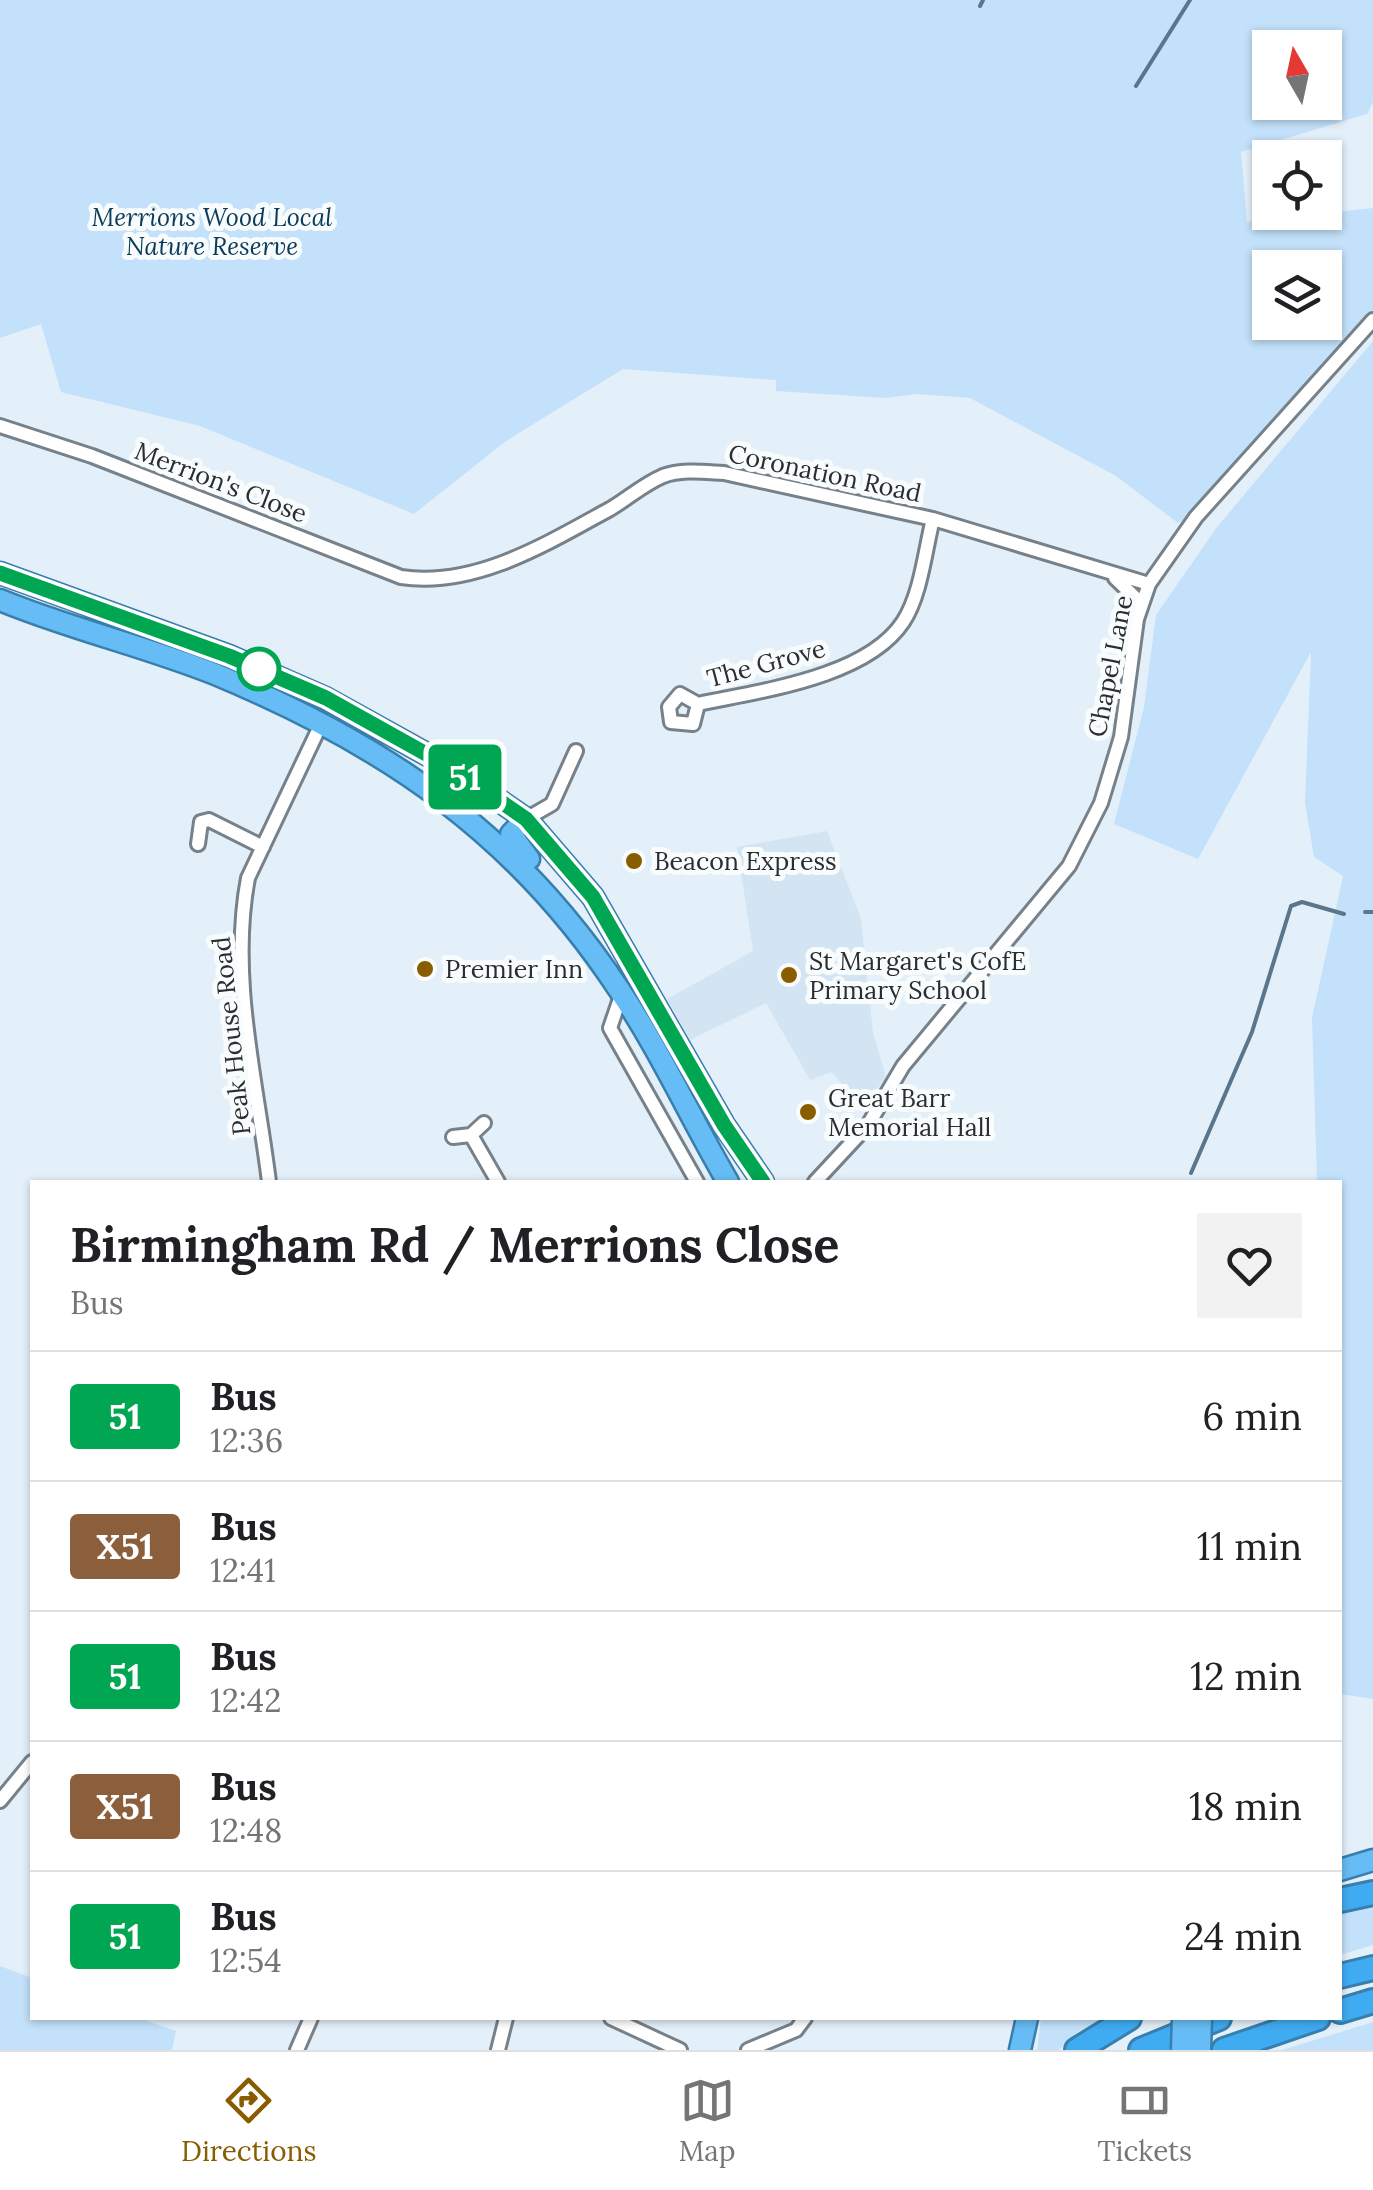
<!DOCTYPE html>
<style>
:root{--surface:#fff;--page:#f2f2f2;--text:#202124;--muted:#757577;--line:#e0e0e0;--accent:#8a5c00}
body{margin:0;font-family:Lora,serif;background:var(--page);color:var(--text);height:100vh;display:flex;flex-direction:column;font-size:38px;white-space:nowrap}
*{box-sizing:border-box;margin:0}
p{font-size:32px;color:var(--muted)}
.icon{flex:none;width:55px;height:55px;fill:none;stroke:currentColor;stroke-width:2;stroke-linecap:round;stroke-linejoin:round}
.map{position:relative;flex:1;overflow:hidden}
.side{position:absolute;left:30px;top:1180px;width:1312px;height:840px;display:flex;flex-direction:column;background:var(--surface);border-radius:0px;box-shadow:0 2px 8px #0004}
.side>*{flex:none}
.badge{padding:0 20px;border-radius:8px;font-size:35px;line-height:65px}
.needle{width:65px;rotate:351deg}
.buttons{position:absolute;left:1252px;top:30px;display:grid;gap:20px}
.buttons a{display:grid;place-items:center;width:90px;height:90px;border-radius:0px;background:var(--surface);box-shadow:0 2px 8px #0004;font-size:50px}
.map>.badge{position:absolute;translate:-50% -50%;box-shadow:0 0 0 5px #fff}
.round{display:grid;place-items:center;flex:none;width:105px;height:105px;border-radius:0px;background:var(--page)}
.head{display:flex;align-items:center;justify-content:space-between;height:170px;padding:0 40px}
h1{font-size:48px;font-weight:700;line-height:75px}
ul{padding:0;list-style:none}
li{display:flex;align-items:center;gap:30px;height:130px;padding:0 40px;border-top:2px solid var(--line)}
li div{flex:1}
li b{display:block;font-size:38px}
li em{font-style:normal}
li .badge{min-width:110px;font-weight:700;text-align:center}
.tab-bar{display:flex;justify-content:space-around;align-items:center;height:140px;border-top:2px solid var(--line);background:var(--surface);font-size:28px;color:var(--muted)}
.tab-bar a{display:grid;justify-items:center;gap:5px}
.tab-bar .current{color:var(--accent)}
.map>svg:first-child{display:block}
.built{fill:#d3e5f3}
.green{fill:#c3e1fa;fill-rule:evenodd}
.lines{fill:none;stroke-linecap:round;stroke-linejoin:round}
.stream{stroke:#5a768c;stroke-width:4}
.minor-casing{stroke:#778189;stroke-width:18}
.trunk-casing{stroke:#387fae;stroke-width:25}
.motorway-casing{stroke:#387fae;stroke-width:28}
.minor{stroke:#fff;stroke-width:12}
.trunk{stroke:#66bcf4;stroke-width:20}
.motorway{stroke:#3fabf1;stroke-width:22}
.trunk-bridge-casing{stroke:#387fae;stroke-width:25;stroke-linecap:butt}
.trunk-bridge{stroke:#66bcf4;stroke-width:20}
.line-casing{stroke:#fff;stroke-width:22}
.line{stroke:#00a651;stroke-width:15}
.stop-dot{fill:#fff;stroke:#00a651;stroke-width:5}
.poi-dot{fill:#8a5c00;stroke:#f9fcfd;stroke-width:4}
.labels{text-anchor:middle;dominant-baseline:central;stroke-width:10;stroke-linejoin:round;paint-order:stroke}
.park-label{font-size:25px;font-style:italic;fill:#0a3b59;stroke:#f9fcfd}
.street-label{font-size:25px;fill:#2a2e32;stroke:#f9fcfd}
.poi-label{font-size:25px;fill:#2a2e32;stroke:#f9fcfd;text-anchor:start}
</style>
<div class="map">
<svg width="1373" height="2050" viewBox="0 0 1373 2050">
<rect width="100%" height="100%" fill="#e4f0f9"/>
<!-- built -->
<path class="built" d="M827,831L861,918L873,1032L886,1077L862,1109L832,1072L810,1080L766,1003L690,1040L667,999L753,951L737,847Z"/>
<!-- green -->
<path class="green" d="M0,0H1373V102L1367,114L1241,152L1247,222L1373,208V310L1188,518L1178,523L1116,476L970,398L917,394L885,398L776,391V380L623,369L506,441L414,514L200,426L61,392L41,324L0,338ZM1270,48H1325V102H1270ZM1270,268H1325V322H1270Z
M1373,341V1699L1340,1694V1182H1317L1312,1018L1343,876L1314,857L1305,803L1311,652L1198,859L1114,824L1144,707L1156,615L1217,527Z
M1373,1898V1945L1340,1955V1908Z
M0,1966L32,1978V2018H139L176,2031L172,2050H0Z
M1041,2018H1108L1058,2050H1037Z
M1373,2022V2050H1282Z"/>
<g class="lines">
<!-- stream -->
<path class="stream" d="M980,6L983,0
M1136,86L1190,0
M1365,912H1373
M1191,1173L1252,1032L1291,906L1302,902L1344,914"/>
<defs>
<path id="minor" d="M0,426L92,456L401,577C475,588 546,544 610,509C627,499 644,484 663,476C682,469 704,472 724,473L933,519L1149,584
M1115,578L1142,604
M698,704L693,724L671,722L669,707L680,694L698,704C758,691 866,678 903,622C921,595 925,550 933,519
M526,819L552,804L576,751
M198,844L201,822L209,820L263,847
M622,993L610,1028L697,1182
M471,1135L498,1182
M453,1137L471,1135L484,1123
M269,1182C257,1083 229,978 248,878L322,722
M815,1182L868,1125L903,1066L1069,866L1101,803L1121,737L1137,619L1149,584L1196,517L1373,320
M0,1801L32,1762
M611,2018L680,2050
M297,2050L311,2018
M498,2050L506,2018
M748,2050L796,2030L805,2018"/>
<path id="trunk" d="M0,573L229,656L325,698L455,770L526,819L593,897L724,1125L763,1182
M0,600C70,629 145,646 215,674C386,745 517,834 620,991C661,1052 691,1119 728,1182
M526,819L511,834L529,859
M1340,1870L1373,1860
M1020,2050L1027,2018"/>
<path id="motorway" d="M1340,1900L1373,1893
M1340,1976L1373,1968
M1340,2011L1373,2001
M1077,2050L1129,2018
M1141,2050L1219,2018
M1224,2050L1318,2018"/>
</defs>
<!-- minor casing -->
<use href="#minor" class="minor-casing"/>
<!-- trunk casing -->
<use href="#trunk" class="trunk-casing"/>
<!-- motorway casing -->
<use href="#motorway" class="motorway-casing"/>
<!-- minor -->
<use href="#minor" class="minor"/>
<!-- trunk -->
<use href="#trunk" class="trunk"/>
<!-- motorway -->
<use href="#motorway" class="motorway"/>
<defs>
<path id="trunk-bridge" d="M1182,2050L1183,2018
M1200,2050L1201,2018"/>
</defs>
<!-- trunk-bridge casing -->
<use href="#trunk-bridge" class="trunk-bridge-casing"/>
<!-- trunk-bridge -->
<use href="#trunk-bridge" class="trunk-bridge"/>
</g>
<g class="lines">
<defs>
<path id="line" d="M0,573L229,656L326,698L455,770L526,819L593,897L724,1125L763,1182"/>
</defs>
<!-- line casing -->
<use href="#line" class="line-casing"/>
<!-- line -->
<use href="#line" class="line"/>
</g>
<!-- markers -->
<circle class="stop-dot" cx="259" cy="669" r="20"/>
<g class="poi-dot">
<circle cx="634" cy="861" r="10"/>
<circle cx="425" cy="969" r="10"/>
<circle cx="789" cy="975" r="10"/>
<circle cx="808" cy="1112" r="10"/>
</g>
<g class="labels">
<!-- park labels -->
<g class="park-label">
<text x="212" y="217">Merrions Wood Local<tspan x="212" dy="29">Nature Reserve</tspan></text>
</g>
<!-- street labels -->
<g class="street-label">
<text transform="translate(825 473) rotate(12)">Coronation Road</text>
<text transform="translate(221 482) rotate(21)">Merrion's Close</text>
<text transform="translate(766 663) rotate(-15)">The Grove</text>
<text transform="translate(1110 666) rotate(-79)">Chapel Lane</text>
<text transform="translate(231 1036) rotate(-96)">Peak House Road</text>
</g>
<!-- poi labels -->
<g class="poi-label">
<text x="654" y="861">Beacon Express</text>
<text x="809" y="961">St Margaret's CofE<tspan x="809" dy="29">Primary School</tspan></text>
<text x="445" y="969">Premier Inn</text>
<text x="828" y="1098">Great Barr<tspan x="828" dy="29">Memorial Hall</tspan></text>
</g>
</g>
</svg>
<div class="buttons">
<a><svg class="needle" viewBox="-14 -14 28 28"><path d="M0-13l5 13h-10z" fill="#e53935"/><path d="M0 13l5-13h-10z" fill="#757577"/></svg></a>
<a><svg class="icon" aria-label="locate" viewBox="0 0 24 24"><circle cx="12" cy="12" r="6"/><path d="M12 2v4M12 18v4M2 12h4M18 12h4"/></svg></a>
<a><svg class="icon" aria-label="layers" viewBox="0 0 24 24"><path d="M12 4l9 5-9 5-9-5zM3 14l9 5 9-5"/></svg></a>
</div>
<b class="badge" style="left:465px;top:777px;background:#00a651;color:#fff">51</b>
<section class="side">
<div class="head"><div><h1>Birmingham Rd / Merrions Close</h1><p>Bus</p></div><a class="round"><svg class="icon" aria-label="heart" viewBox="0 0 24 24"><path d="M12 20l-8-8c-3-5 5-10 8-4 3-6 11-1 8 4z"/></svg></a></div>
<ul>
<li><span class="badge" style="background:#00a651;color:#fff">51</span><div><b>Bus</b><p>12:36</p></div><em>6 min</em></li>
<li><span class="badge" style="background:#8b5e3c;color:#fff">X51</span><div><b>Bus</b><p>12:41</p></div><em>11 min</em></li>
<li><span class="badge" style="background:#00a651;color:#fff">51</span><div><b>Bus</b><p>12:42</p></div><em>12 min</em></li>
<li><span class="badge" style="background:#8b5e3c;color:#fff">X51</span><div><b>Bus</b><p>12:48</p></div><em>18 min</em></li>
<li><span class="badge" style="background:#00a651;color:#fff">51</span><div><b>Bus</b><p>12:54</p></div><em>24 min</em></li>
</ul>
</section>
</div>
<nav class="tab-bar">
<a class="current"><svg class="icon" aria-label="directions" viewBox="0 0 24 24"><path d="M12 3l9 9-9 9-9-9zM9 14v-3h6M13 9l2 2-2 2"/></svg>Directions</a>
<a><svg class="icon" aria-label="map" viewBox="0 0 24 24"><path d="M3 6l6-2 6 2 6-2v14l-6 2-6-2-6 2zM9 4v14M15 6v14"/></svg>Map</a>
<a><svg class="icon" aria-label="tickets" viewBox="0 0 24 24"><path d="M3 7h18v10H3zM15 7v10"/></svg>Tickets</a>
</nav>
